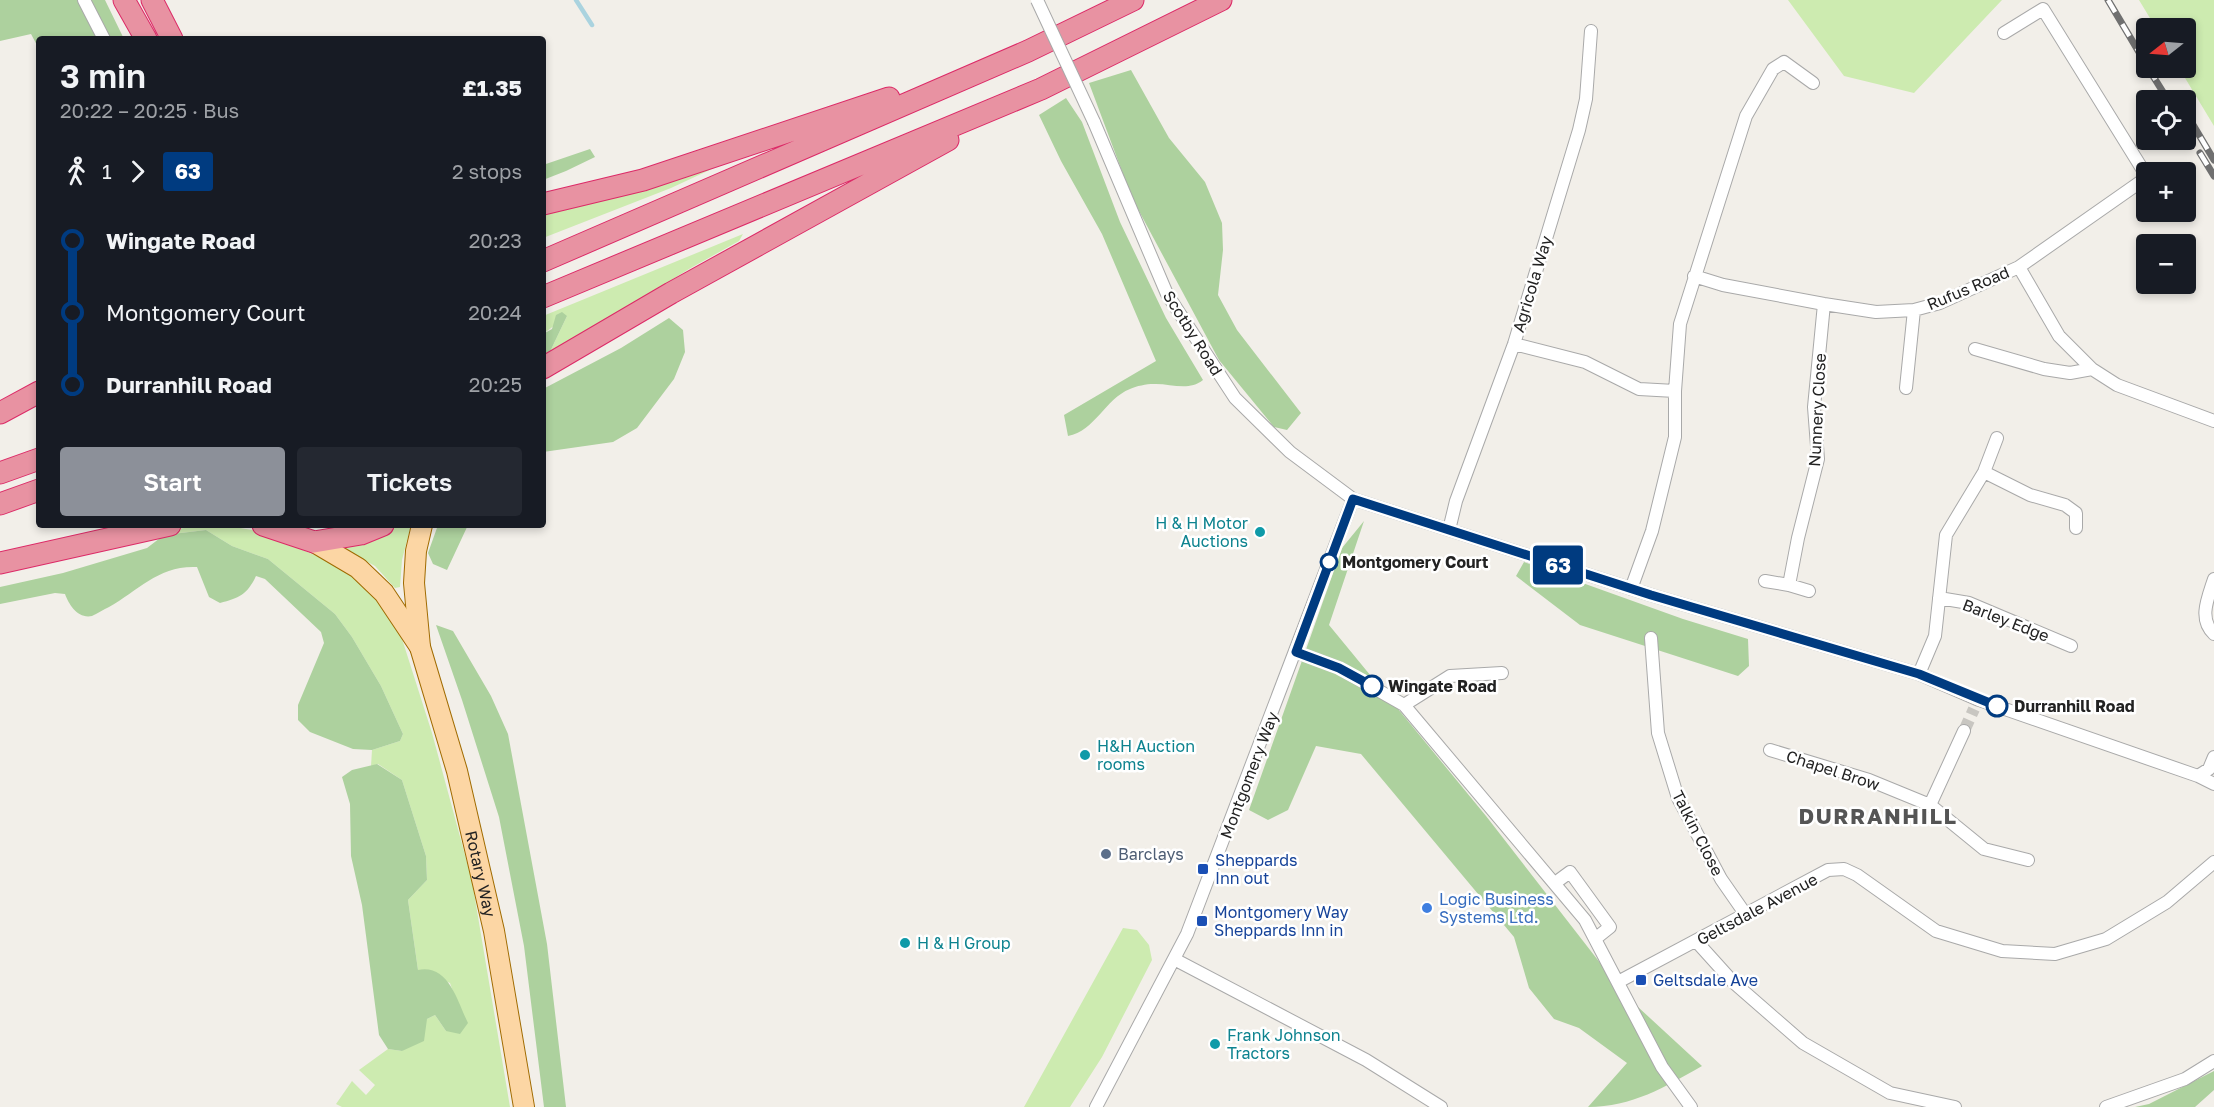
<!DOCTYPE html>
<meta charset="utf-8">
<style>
:root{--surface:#171b24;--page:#242831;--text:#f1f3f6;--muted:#9ea1a6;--accent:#8c9099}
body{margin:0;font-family:"Golos Text",sans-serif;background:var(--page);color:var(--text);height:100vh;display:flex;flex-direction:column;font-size:22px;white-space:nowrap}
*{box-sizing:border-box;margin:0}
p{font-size:20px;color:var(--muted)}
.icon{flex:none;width:33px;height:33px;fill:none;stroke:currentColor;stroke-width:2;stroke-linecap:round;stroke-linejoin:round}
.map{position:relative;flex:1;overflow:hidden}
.sheet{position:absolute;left:36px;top:36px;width:510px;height:492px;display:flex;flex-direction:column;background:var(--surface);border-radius:6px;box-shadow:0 3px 9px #0003}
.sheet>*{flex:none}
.badge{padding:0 12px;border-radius:4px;font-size:21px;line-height:39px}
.needle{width:39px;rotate:253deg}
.tools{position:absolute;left:2136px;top:18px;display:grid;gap:12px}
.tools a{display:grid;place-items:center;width:60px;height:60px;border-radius:6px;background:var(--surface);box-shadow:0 3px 9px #0003;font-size:30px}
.map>.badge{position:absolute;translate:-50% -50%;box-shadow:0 0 0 3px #fff}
.legs{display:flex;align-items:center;gap:9px;height:66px;padding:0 24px;font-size:20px}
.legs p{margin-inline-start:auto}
.head{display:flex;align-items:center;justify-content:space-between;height:102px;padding:0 24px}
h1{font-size:33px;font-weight:600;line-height:45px}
.button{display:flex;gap:12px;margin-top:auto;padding:12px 24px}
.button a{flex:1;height:69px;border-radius:6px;background:var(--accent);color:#fff;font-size:24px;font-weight:600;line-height:69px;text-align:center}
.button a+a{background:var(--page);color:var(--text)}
ul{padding:0 24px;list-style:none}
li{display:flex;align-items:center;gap:21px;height:72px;font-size:22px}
li i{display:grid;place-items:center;width:9px;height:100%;margin:0 8px;background:currentColor}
li i::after{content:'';width:15px;height:15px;margin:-8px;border:4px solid;border-radius:50%;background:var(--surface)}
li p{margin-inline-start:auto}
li:first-child i{background:linear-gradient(#0000 50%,currentColor 0)}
li:last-child i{background:linear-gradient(currentColor 50%,#0000 0)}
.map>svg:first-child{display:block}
.grass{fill:#cdebb0}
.forest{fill:#add19e}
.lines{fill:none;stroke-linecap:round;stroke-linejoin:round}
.stream{stroke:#aad3df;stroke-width:4.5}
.street-tunnel{stroke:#c8c6c1;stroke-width:12;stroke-dasharray:12 6;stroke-linecap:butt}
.street-casing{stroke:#a9a9a9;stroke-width:14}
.primary-casing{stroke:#a06b00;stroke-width:22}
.highway-casing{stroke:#dc2a67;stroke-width:23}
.street{stroke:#fff;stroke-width:12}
.primary{stroke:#fcd6a4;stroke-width:20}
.highway{stroke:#e892a2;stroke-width:21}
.rail-casing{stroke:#707070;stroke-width:7}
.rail{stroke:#fff;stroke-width:4.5;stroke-dasharray:14;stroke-linecap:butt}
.street-bridge-casing{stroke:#a9a9a9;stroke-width:14;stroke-linecap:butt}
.street-bridge{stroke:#fff;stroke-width:12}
.line-1-casing{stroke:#fff;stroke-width:14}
.line-1{stroke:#003b80;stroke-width:9}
.culture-dot{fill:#0f9aa8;stroke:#fff;stroke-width:2}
.stop-1-dot{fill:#fff;stroke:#003b80;stroke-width:3}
.service-dot{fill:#5c6f8a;stroke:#fff;stroke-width:2}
.transit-dot{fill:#1a4fb4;stroke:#fff;stroke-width:2}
.shop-dot{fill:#3f7fe0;stroke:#fff;stroke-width:2}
.labels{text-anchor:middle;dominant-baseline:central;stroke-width:5;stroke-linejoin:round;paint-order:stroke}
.street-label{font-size:16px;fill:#222;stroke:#fff}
.culture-label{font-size:16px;fill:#0d838f;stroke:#fff;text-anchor:start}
.stop-label{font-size:16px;font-weight:bold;fill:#222;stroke:#fff;text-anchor:start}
.service-label{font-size:16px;fill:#4e5e75;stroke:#fff;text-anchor:start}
.transit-label{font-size:16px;fill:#164399;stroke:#fff;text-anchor:start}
.shop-label{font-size:16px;fill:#366cbe;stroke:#fff;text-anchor:start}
.district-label{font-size:22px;font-weight:bold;letter-spacing:1.5px;fill:#555;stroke:#fff}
</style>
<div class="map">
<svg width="2214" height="1107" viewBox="0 0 2214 1107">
<rect width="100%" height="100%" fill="#f2efe9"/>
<!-- grass -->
<path class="grass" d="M1788,0H2002L1914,93L1844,76Z
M2139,0H2214V126L2179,68H2186V28H2156Z
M729,161L671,188L543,238V215L626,194Z
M743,234L739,241L689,269L547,358L567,316L543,334V316Z
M210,525H223L258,531L331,562L355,574L396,620L432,733L472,881L510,1107H342L336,1104L352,1081L366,1095L375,1085L359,1070L388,1049L402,1051L427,1019L435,1015L446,1031L456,1000L450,983L418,970L408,900L427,880L426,856L402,780L378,764L371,766L372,750L400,741L403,734L381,686L352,637L335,614L268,559L232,546L206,530L164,535L176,529Z
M397,525H411L402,560L400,587L395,588L375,566L342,548L387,531Z
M1123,928L1137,930L1149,945L1152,960L1102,1057L1070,1107H1024Z"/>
<!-- forest -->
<path class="forest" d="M0,0H105L124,39H39V49L31,34L0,41Z
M1131,70L1169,138L1205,182L1222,223L1223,250L1218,295L1237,330L1301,413L1287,430L1274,427L1219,360L1132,198L1089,83Z
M1066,98L1082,122L1120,222L1166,318L1203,380C1188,392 1170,383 1153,384C1147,384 1136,386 1130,389C1105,399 1095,431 1068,436L1064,415L1156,361L1102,234L1061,161L1039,115Z
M590,149L595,157L566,171L543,180V165Z
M562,312L567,316L547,358L543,360V334L552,329L556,315Z
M669,318L683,330L685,352L674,379L637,428L613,442L543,452V389L621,348Z
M1364,521L1329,625L1486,816L1625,995L1702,1066C1665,1087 1632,1107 1588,1107L1627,1063L1579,1028L1554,1019L1529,988L1514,937L1361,754L1316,746L1288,810L1268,820L1249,810L1342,548Z
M438,525H468L447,570L433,564L428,553Z
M206,530L232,546L268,559L335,614L352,637L381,686L403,734L400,741L372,750L353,749L310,732L298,720V705L324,643L321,632L265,579L256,576C247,595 239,598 220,603L209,597L197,567C159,565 139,590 109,607C104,609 97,614 92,616C78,619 69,605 65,594L55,593L0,604V587L63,573L147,548L164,535Z
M1524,562L1683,619L1748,639L1749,666L1738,676L1580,625L1516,576Z
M436,625L453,631L491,696L508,734L547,944L566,1107H544L524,946L499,817L462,700Z
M377,764L402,780L426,856L427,880L408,900L418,970C449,964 457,1001 468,1023L460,1034L446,1031L435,1015L427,1019L424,1041L402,1051L388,1049L379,1035L362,905L351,856L350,804L342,777L352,770Z
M2214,1071V1090L2195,1107H2135L2149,1104Z"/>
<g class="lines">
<!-- stream -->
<path class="stream" d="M576,0L592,25"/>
<!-- street-tunnel -->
<path class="street-tunnel" d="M1964,731L1974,709"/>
<defs>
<path id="street" d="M84,0L104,39
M2004,33L2043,9L2146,175
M1094,122L1167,294L1235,398L1290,452L1353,499L1651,595L1919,674L1979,700L2198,776L2214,784
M2019,267L2059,336L2092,369L2117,385L2214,421
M1694,276L1723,285L1824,304L1876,312L1914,310L1940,303L2019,267L2146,178
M1514,344L1585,362L1639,389L1675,391
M1975,349L2044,369L2070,373L2092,369
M1906,388L1914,310
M1984,472L2030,495L2065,505L2076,513V528
M1449,530L1456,501L1514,344L1579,130L1586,99L1591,31
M2214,579C2208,598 2198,619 2214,634
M1765,581L1789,585L1809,591
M1789,585L1798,538L1818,459L1814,407L1824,304
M1631,589L1652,531L1675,437V391L1680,324L1746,116L1773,69L1784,62L1813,83
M1939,598L1969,603L2071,646
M1651,638L1658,733L1678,798L1721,879L1746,915
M1296,652L1339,668L1404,705L1585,920L1662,1067L1691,1107
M1919,674L1935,636L1946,535L1984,472L1997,438
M1404,705L1450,676L1502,673
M1770,750L1869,780L1930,805L1984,849L2028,860
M2198,776L2209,769L2214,757
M1930,805L1964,731
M1555,883L1570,872L1610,927L1595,939
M1696,941L1733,982L1803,1043L1890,1093L1955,1107
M1174,959L1366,1060L1441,1107
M1618,982L1828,870L1844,869L1857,875L1936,931L2002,951L2055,954L2106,939L2167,902L2214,862
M1096,1107L1187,934L1353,499
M2106,1107L2185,1079L2214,1061"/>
<g id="primary">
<path id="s1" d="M422,525L416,551L414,583L420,647L457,771L494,931L524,1107"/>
<path d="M314,542L358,568L384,593L420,647"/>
</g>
<path id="highway" d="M124,0L146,39
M152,0L172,39
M543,204L643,180L889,98
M543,261L1028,51L1133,0
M543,297L1041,89L1221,0
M543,368L671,293L948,140
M0,413L39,392
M0,473L39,459
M0,504L39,490
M263,525L314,542L361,534L383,525
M0,563L170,525"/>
</defs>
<!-- street casing -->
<use href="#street" class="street-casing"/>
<!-- primary casing -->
<use href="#primary" class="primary-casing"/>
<!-- highway casing -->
<use href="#highway" class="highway-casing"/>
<!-- street -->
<use href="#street" class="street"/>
<!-- primary -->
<use href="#primary" class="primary"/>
<!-- highway -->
<use href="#highway" class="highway"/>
<defs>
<path id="rail" d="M2108,0L2146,64
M2148,68L2168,100
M2186,113L2214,160
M2200,153L2214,176"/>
</defs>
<!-- rail casing -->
<use href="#rail" class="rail-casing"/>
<!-- rail -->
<use href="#rail" class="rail"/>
<defs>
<path id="street-bridge" d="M1037,0L1094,122"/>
</defs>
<!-- street-bridge casing -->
<use href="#street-bridge" class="street-bridge-casing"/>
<!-- street-bridge -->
<use href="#street-bridge" class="street-bridge"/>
</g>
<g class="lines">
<defs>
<path id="line-1" d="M1372,686L1339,668L1296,652L1353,499L1651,595L1919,674L1997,706"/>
</defs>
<!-- line-1 casing -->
<use href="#line-1" class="line-1-casing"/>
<!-- line-1 -->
<use href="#line-1" class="line-1"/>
</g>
<!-- markers -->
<g class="culture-dot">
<circle cx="1260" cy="532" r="6"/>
<circle cx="1085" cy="755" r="6"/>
<circle cx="905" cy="943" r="6"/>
<circle cx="1215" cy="1044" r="6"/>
</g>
<g class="stop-1-dot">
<circle cx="1329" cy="562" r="8"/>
<circle cx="1372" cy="686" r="10"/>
<circle cx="1997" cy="706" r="10"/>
</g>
<circle class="service-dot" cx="1106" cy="854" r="6"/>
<g class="transit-dot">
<rect x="1197" y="863" width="12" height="12" rx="3"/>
<rect x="1196" y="915" width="12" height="12" rx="3"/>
<rect x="1635" y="974" width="12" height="12" rx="3"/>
</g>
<circle class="shop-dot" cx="1427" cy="908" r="6"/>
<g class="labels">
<!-- street labels -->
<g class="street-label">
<text transform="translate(1532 284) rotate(-73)">Agricola Way</text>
<text transform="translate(1968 288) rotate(-23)">Rufus Road</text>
<text transform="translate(1193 333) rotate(58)">Scotby Road</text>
<text transform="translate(1817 410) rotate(-87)">Nunnery Close</text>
<text transform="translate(2006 620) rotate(21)">Barley Edge</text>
<text transform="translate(1833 770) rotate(18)">Chapel Brow</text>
<text transform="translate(1249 775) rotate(-69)">Montgomery Way</text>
<text transform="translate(1698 833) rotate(63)">Talkin Close</text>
<text stroke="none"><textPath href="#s1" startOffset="358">Rotary Way</textPath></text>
<text transform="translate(1757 909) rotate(-28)">Geltsdale Avenue</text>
</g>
<!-- culture labels -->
<g class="culture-label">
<text x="1248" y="523" text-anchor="end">H &amp; H Motor<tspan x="1248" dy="18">Auctions</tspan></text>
<text x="1097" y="746">H&amp;H Auction<tspan x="1097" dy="18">rooms</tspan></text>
<text x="917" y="943">H &amp; H Group</text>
<text x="1227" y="1035">Frank Johnson<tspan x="1227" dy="18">Tractors</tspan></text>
</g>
<!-- stop labels -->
<g class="stop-label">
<text x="1342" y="562">Montgomery Court</text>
<text x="1388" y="686">Wingate Road</text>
<text x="2014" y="706">Durranhill Road</text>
</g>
<!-- service labels -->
<g class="service-label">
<text x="1118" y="854">Barclays</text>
</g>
<!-- transit labels -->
<g class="transit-label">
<text x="1215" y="860">Sheppards<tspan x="1215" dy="18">Inn out</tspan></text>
<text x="1214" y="912">Montgomery Way<tspan x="1214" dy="18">Sheppards Inn in</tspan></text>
<text x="1653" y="980">Geltsdale Ave</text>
</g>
<!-- shop labels -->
<g class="shop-label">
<text x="1439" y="899">Logic Business<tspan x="1439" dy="18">Systems Ltd.</tspan></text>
</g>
<!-- district labels -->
<g class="district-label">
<text x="1878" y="815">DURRANHILL</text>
</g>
</g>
</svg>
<div class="tools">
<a><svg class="needle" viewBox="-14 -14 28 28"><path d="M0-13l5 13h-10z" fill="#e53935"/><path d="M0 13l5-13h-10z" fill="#9ea1a6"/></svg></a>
<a><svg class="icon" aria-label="locate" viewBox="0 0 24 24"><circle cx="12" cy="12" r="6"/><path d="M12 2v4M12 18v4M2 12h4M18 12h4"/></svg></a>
<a>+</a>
<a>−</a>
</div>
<b class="badge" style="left:1558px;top:565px;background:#003b80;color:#fff">63</b>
<section class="sheet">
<div class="head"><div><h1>3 min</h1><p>20:22 – 20:25 · Bus</p></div><b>£1.35</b></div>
<div class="legs"><svg class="icon" aria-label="walk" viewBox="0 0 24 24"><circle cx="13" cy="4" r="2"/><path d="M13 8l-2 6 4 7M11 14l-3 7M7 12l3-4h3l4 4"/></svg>1<svg class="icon" aria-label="forward" viewBox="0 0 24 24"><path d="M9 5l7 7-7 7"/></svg><b class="badge" style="background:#003b80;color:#fff">63</b><p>2 stops</p></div>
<ul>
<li><i style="color:#003b80"></i><b>Wingate Road</b><p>20:23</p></li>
<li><i style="color:#003b80"></i><span>Montgomery Court</span><p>20:24</p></li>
<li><i style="color:#003b80"></i><b>Durranhill Road</b><p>20:25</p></li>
</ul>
<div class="button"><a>Start</a><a>Tickets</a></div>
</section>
</div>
